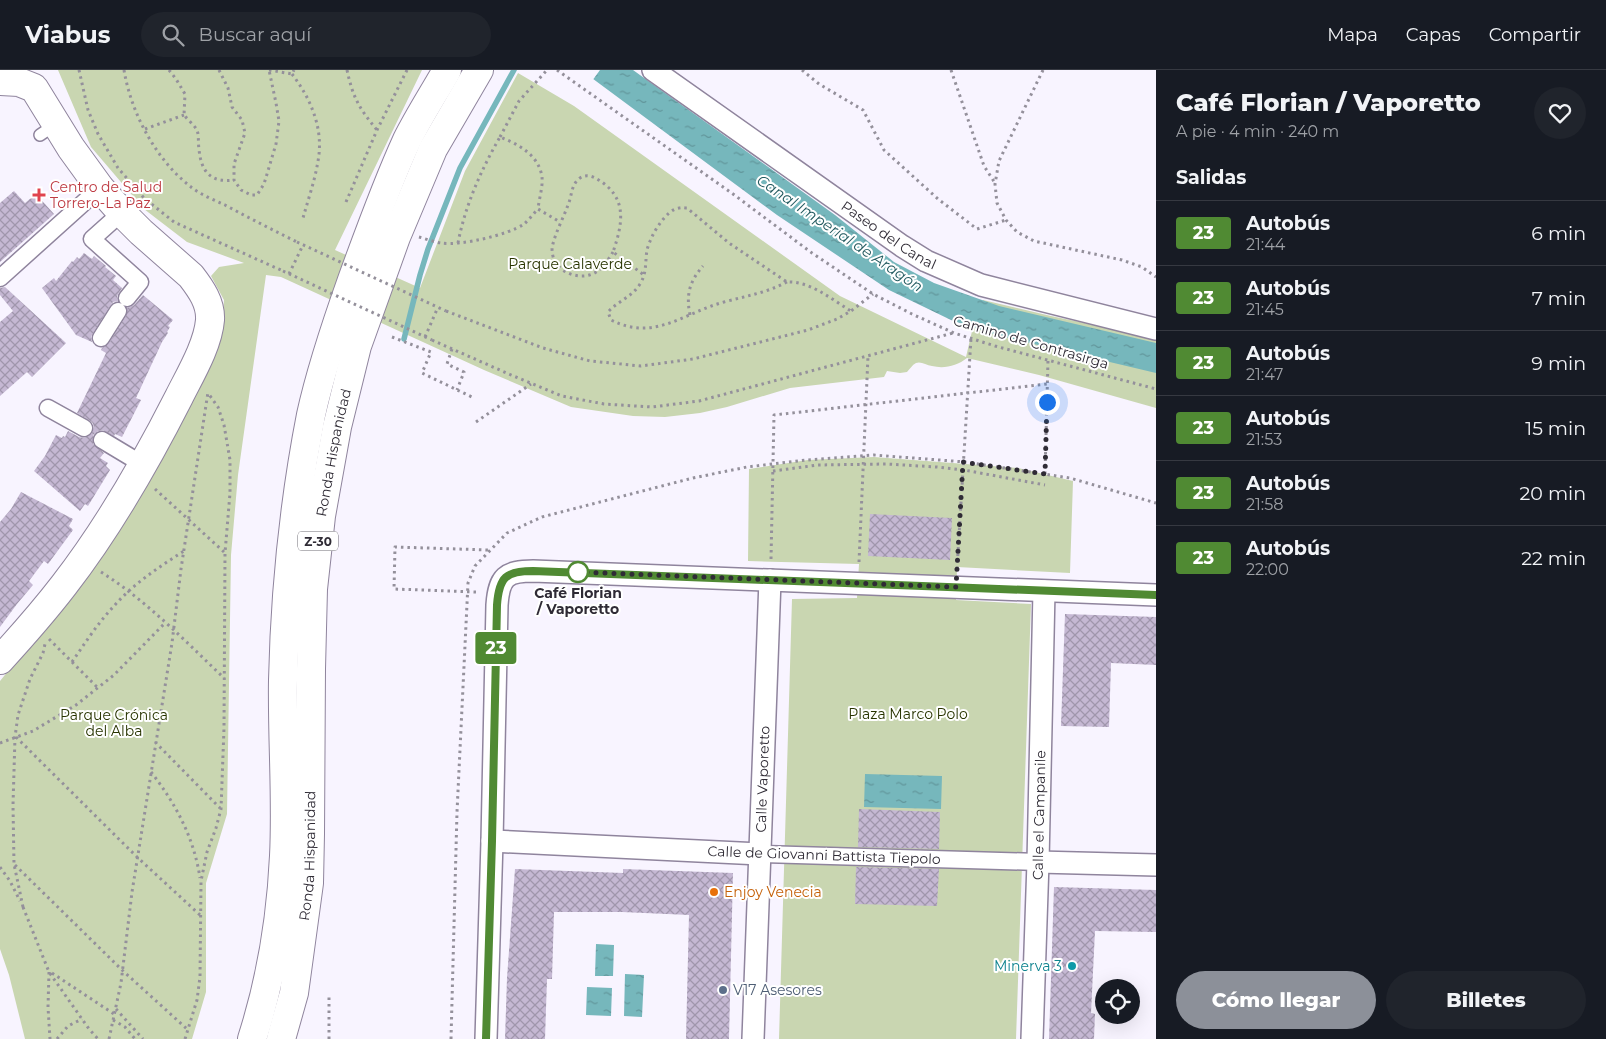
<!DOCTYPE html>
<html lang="es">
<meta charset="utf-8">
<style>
:root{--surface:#171b24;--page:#20242c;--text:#f1f3f6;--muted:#9ea1a6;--line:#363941;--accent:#8c9099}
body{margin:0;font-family:Montserrat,sans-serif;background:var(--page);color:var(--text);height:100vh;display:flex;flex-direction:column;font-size:19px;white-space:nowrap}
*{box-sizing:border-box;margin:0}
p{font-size:16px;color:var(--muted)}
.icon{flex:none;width:28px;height:28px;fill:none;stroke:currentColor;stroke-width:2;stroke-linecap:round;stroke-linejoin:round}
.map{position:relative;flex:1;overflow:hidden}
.panel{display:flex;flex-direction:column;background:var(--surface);width:450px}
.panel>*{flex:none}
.badge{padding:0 10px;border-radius:4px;font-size:18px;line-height:32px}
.controls{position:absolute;left:1095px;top:909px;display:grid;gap:10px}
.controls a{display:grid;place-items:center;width:45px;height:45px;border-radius:50%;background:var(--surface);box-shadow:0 5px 20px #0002;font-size:25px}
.you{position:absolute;width:25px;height:25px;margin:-12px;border:4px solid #fff;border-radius:50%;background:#1a73e8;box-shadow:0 0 0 8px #1a73e833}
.map>.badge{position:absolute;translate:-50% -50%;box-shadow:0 0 0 2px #fff}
h2{padding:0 20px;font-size:19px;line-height:45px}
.round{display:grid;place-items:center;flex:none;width:52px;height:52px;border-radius:26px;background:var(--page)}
.summary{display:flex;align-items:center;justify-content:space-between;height:85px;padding:0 20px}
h1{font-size:24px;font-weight:800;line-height:38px}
.cta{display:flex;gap:10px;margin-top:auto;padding:10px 20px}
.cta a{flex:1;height:58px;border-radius:30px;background:var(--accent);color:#fff;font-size:20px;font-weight:800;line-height:58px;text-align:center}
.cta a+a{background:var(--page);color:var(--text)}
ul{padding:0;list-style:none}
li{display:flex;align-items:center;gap:15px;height:65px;padding:0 20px;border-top:1px solid var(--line)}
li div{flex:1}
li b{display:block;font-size:19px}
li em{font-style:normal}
li .badge{min-width:55px;font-weight:700;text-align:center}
header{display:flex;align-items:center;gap:30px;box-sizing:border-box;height:70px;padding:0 25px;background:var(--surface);border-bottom:1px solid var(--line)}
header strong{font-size:24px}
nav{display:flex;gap:28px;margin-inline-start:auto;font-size:18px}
.search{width:350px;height:45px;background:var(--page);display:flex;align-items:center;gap:12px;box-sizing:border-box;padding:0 18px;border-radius:28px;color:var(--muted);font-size:19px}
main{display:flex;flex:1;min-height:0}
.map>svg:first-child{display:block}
.green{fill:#c9d6b1}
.water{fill:url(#water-ripples)}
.pier{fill:#f8f4ff}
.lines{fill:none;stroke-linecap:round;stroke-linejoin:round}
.stream{stroke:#76b7bc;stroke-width:5.5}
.building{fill:url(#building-cross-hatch)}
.service-casing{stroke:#8f849d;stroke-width:14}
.pedestrian-casing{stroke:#8f849d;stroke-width:19}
.minor-casing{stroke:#8f849d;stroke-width:24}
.tertiary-casing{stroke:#8f849d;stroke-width:30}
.trunk-casing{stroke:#8f849d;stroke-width:30}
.path{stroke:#94909b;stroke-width:3;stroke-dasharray:2.5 4;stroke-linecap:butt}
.service{stroke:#fff;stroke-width:11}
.pedestrian{stroke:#fff;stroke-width:16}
.minor{stroke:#fff;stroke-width:21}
.tertiary{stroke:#fff;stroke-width:28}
.trunk{stroke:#fff;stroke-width:28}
.path-bridge{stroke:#94909b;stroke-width:3;stroke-dasharray:2.5 4;stroke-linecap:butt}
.line-casing{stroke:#fff;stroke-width:11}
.line{stroke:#508a33;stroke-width:8}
.walk{stroke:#2f2b35;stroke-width:5;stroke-dasharray:0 9}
.health-dot{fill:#e0444e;stroke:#fff;stroke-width:2}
.stop-dot{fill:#fff;stroke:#508a33;stroke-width:2.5}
.food-dot{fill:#e8710a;stroke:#fff;stroke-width:2}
.culture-dot{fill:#0f9aa8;stroke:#fff;stroke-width:2}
.service-dot{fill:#5c6f8a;stroke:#fff;stroke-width:2}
.labels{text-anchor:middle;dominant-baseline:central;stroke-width:4;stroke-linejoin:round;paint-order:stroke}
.shield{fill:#fff;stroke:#6d6b72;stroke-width:1}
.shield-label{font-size:12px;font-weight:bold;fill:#2f2b35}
.health-label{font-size:14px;fill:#be3a42;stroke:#fff;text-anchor:start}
.street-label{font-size:14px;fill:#2f2b35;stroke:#fff}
.park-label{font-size:14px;fill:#283400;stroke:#fff}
.stop-label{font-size:14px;font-weight:bold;fill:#2f2b35;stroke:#fff}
.food-label{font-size:14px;fill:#c56008;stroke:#fff;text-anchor:start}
.culture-label{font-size:14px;fill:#0d838f;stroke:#fff;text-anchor:end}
.service-label{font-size:14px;fill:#4e5e75;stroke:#fff;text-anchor:start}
.water-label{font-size:15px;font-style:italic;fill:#245b60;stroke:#fff}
</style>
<header>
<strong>Viabus</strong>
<div class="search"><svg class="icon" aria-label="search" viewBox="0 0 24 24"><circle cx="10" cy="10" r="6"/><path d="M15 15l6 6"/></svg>Buscar aquí</div>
<nav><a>Mapa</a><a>Capas</a><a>Compartir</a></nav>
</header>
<main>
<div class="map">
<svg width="1156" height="969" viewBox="0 0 1156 969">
<defs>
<pattern id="water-ripples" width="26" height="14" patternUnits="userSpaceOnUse" patternTransform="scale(1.25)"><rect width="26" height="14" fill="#76b7bc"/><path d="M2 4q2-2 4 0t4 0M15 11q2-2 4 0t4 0" fill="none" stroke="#61959a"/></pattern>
<pattern id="building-cross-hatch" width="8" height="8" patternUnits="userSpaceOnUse" patternTransform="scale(1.25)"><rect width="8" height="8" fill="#c5b8d3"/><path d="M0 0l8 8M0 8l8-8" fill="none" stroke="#a096ac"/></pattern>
</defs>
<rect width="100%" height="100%" fill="#f8f4ff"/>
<!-- green -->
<path class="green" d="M58,0H422L335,180L420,218L465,101L518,3L574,36L840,226L966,287L973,257L983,230L1051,246L1156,268V338L1039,305L967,288C957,296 944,299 932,296C926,295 921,291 916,293C912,295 910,299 907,302L900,303L887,301L884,307L790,318L727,337L700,343L665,347L633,346L571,337L484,300L281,207L266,205L238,405L231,485L227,744L206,813V922L192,969H25L9,905L0,879V611L96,493L205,306L222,261L224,230L211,206L219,197L244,193L187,172L144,139L91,77Z
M874,387L1018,398L1073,411L1070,503L957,497L956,530L1031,534L1016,969H779L792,529L857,528L859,494L748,491L749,399L808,390Z"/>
<!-- water -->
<path class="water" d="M581,0H633L835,145L894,192L934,213L999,236L1156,273V303L992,264L951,250L889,220L777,145Z
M865,704L942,706L941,739L864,737Z
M596,874L614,875L613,906H595Z
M625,904L644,905L642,947L624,946Z
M587,917L612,918L611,946L586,945Z"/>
<!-- pier -->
<path class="pier" d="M578,0H600L592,11Z"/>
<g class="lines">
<!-- stream -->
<path class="stream" d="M404,269L420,205L428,179L460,98L514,0"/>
</g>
<!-- building -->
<path class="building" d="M14,121L25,133L36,124L54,144L0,192V133Z
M84,183L92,189L94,186L106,196L105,197L116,206L113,210L122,218L117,226L118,231L113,232L110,236L93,263L91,267L92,272L76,265L42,218L54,208L56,211L72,191L73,192L77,187L79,189Z
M5,217L66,273L32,307L27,302L0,326V252L13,241L0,225V218Z
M143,225L173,250L168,256L170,257L167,262L168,263L162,272L136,328L141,330L122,367L115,364L114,366L103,360L98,361L93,365V374L104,383L100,388L108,393L106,396L110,400L88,436L85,434L80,441L34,401L45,386L56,365L62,368L63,366L65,367L68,361L79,367L85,368L92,363L94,357L92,352L77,343L106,283L101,280L102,278L109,273L126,246L127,238L134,235Z
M21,422L73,449L69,456L73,460L48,494L44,491L29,511L33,515L17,534L0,557V452L11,439Z
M870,444L952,448L950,490L868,486Z
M1065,544L1156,547V595L1111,593L1109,657L1061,656Z
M859,739L940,742L939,779L858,777Z
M856,797L939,799L937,836L855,834Z
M515,799L623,803V799L733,803L729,969H686L689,845L622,842H554L552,909H547L545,969H505L507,908Z
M1054,817L1156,820V862L1095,861L1091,943L1095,944L1094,969H1049Z"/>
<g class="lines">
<defs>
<path id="service" d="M40,65L56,54"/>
<path id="pedestrian" d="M111,152L92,169L140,212L127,228
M0,208L100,118
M101,268L118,241
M48,338L84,358
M102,370L132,388
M760,784L1038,792"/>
<g id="minor">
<path id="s1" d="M653,0L902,176L926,191L981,215L1156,259"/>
<path d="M492,771L760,784"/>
<path d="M1038,792L1156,795"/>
<path d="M486,969L492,771L497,535C499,507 506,501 533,501L1156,525"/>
<path id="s2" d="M753,969L770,510"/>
<path id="s3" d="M1032,969L1038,792L1044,521"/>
</g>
<path id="tertiary" d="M0,11L19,12L34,18L71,78L100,118L122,143L141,162L191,206C201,219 211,233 210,250C208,275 190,305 179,327C146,392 109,457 64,515C44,541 22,566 0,590"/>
<g id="trunk">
<path d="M252,969C271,910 281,849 284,786C287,728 282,669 283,610C285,521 294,432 311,345C321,299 336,255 352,210C369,163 386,116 407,70C419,46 434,23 447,0"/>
<path id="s4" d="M281,969L294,923L309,813L310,764L311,599L313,519L321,446L337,357L357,276L396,167L433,79L479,0"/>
</g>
</defs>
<!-- service casing -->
<use href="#service" class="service-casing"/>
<!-- pedestrian casing -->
<use href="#pedestrian" class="pedestrian-casing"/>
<!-- minor casing -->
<use href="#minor" class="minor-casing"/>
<!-- tertiary casing -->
<use href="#tertiary" class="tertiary-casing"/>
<!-- trunk casing -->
<use href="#trunk" class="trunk-casing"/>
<!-- path -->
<path class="path" d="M79,0L88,40L98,64L118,98L144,128L174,152L283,201
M124,0C131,43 156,90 191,117C201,125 214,130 225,135C249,148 273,160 297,172
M169,0L176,9L185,24L184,45C188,50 194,55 197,60C199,65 198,74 199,79C201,102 211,113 234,110
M219,0L228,18L232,37L242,50L245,63L234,94V110L241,120L251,125H257L264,114L276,74L279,51L276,33L269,0
M269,0L292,4L294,0
M347,0C353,28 359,38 377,60
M557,0L733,124L812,183L873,224L912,244L954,263L995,276L1156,319
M802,0L819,14L863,40L884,80L938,129L977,159L1006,150
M951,0L984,96L995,113
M1043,0L999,91L995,114L997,133L1006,150L1017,162L1034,171L1122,190L1142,197L1156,207
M292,4C311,29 324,59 318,91C315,110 308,130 303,148
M145,59L184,45
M500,67L519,31L547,0
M346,132L377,60L407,0
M419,167C426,169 434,172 441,173C460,176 508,165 524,154C529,150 533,144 538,139
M458,173C465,136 481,100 500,67C518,74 539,85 542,107C543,117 539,129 538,139L560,152
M613,182C609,188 605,196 599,200C586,211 564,206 555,192C553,188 552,183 552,178C555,163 563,149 568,135C572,126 571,114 580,108C586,104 592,106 597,109C628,127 623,153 613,182L644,205
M289,204L303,175
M787,212C766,223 746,226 724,232C683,243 655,272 611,250L608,242C618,231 632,227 640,214C647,203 645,192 647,180C650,167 665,140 679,138C682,137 684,138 687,138L729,173L787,212C810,211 831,229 851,241
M446,241L543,278L590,291L641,296L693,289L808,260L837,249L851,241L873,224
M690,245C686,225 689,212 703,196
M392,267L431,282L422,303L474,328
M425,267L438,237
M432,270L511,305L562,326L604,334L652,337L699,331L953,263
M452,279L447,294L464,302L457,320
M476,352L531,314
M773,401L818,395L886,394L937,397L964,400L1045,415
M1045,404L1048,290
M155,419L224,482
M771,489L774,345L1047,314
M859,492L868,286
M957,499L971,268
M101,502C147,531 185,571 224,608
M476,522L394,519L395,477L489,480
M49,569L98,618
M72,592C85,573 98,553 114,536C133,514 159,497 184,481
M16,667L137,787L200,845
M155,672L220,738
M0,673L33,661L76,635L114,605L165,553
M151,702C176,734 194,768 200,808
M15,795L122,900L187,959
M0,797L10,811L20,831
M23,837L14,794L13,735L15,667L18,645L30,609L43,583L45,574
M23,837L49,902L89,959L98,969
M49,902L48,937L50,969
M52,903L114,944
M116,939L143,969
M113,950L125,957L135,969
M57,969L68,956L82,949
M109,969L121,913L132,822L172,573L181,499L208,322
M185,969L197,930L200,907L201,811L207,782L216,758L221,739L224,658L225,483L230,423V390L224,355L218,337L208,323
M329,969V924
M451,969L457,742L468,513L475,496L507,463L542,447L693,408L747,397L807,390L874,385L965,392L1070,408L1156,433"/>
<!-- service -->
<use href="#service" class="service"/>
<!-- pedestrian -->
<use href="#pedestrian" class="pedestrian"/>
<!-- minor -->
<use href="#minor" class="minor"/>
<!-- tertiary -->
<use href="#tertiary" class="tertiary"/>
<!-- trunk -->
<use href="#trunk" class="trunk"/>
<!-- path-bridge -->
<path class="path-bridge" d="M297,172L446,241
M283,201L432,270"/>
</g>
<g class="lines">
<defs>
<path id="line" d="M486,969L492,771L497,535C499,507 506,501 533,501L1156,525"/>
</defs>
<!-- line casing -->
<use href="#line" class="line-casing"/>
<!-- line -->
<use href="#line" class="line"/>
<!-- walk -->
<path class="walk" d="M578,502L956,517L963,392L1045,404L1047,332"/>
</g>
<!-- markers -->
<path class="health-dot" d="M36.5 117.5h5v5h5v5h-5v5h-5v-5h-5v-5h5z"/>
<circle class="stop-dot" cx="578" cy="502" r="10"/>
<circle class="food-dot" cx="714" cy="822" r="5"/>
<circle class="culture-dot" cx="1072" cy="896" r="5"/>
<circle class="service-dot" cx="723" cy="920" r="5"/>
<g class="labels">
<!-- shield labels -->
<rect class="shield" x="298" y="461.5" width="40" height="19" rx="4"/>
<g class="shield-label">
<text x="318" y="471">Z-30</text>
</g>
<!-- health labels -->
<g class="health-label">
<text x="50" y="117">Centro de Salud<tspan x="50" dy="16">Torrero-La Paz</tspan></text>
</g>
<!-- street labels -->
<g class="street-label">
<text stroke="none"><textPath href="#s1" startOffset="288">Paseo del Canal</textPath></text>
<text transform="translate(1031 272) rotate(16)">Camino de Contrasirga</text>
<text stroke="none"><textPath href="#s4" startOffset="591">Ronda Hispanidad</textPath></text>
<text stroke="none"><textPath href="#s2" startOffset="260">Calle Vaporetto</textPath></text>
<text stroke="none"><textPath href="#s3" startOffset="224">Calle el Campanile</textPath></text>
<text stroke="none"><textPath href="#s4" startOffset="186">Ronda Hispanidad</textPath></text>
<text transform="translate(824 785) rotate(2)">Calle de Giovanni Battista Tiepolo</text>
</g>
<!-- park labels -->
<g class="park-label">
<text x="570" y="194">Parque Calaverde</text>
<text x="908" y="644">Plaza Marco Polo</text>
<text x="114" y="645">Parque Crónica<tspan x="114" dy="16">del Alba</tspan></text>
</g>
<!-- stop labels -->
<g class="stop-label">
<text x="578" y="523">Café Florian<tspan x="578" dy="16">/ Vaporetto</tspan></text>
</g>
<!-- food labels -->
<g class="food-label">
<text x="724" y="822">Enjoy Venecia</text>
</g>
<!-- culture labels -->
<g class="culture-label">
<text x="1062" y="896">Minerva 3</text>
</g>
<!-- service labels -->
<g class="service-label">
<text x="733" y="920">V17 Asesores</text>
</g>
<!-- water labels -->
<g class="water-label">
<text transform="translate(840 163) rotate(34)">Canal Imperial de Aragón</text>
</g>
</g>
</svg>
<div class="controls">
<a><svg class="icon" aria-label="locate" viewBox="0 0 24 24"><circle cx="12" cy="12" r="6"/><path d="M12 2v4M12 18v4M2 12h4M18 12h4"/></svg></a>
</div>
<div class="you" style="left:1047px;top:332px"></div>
<b class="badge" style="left:496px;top:578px;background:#508a33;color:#fff">23</b>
</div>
<section class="panel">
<div class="summary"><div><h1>Café Florian / Vaporetto</h1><p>A pie · 4 min · 240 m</p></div><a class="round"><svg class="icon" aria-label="heart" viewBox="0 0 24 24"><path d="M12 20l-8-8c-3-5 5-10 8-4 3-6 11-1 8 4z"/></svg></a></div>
<h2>Salidas</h2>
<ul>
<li><span class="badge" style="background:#508a33;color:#fff">23</span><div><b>Autobús</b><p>21:44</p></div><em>6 min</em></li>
<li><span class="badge" style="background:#508a33;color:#fff">23</span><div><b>Autobús</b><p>21:45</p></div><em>7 min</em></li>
<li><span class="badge" style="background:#508a33;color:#fff">23</span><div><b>Autobús</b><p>21:47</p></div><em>9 min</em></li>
<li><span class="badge" style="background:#508a33;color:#fff">23</span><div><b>Autobús</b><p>21:53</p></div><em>15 min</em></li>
<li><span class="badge" style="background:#508a33;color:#fff">23</span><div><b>Autobús</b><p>21:58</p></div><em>20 min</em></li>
<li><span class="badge" style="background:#508a33;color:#fff">23</span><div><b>Autobús</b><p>22:00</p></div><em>22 min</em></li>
</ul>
<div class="cta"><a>Cómo llegar</a><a>Billetes</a></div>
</section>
</main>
